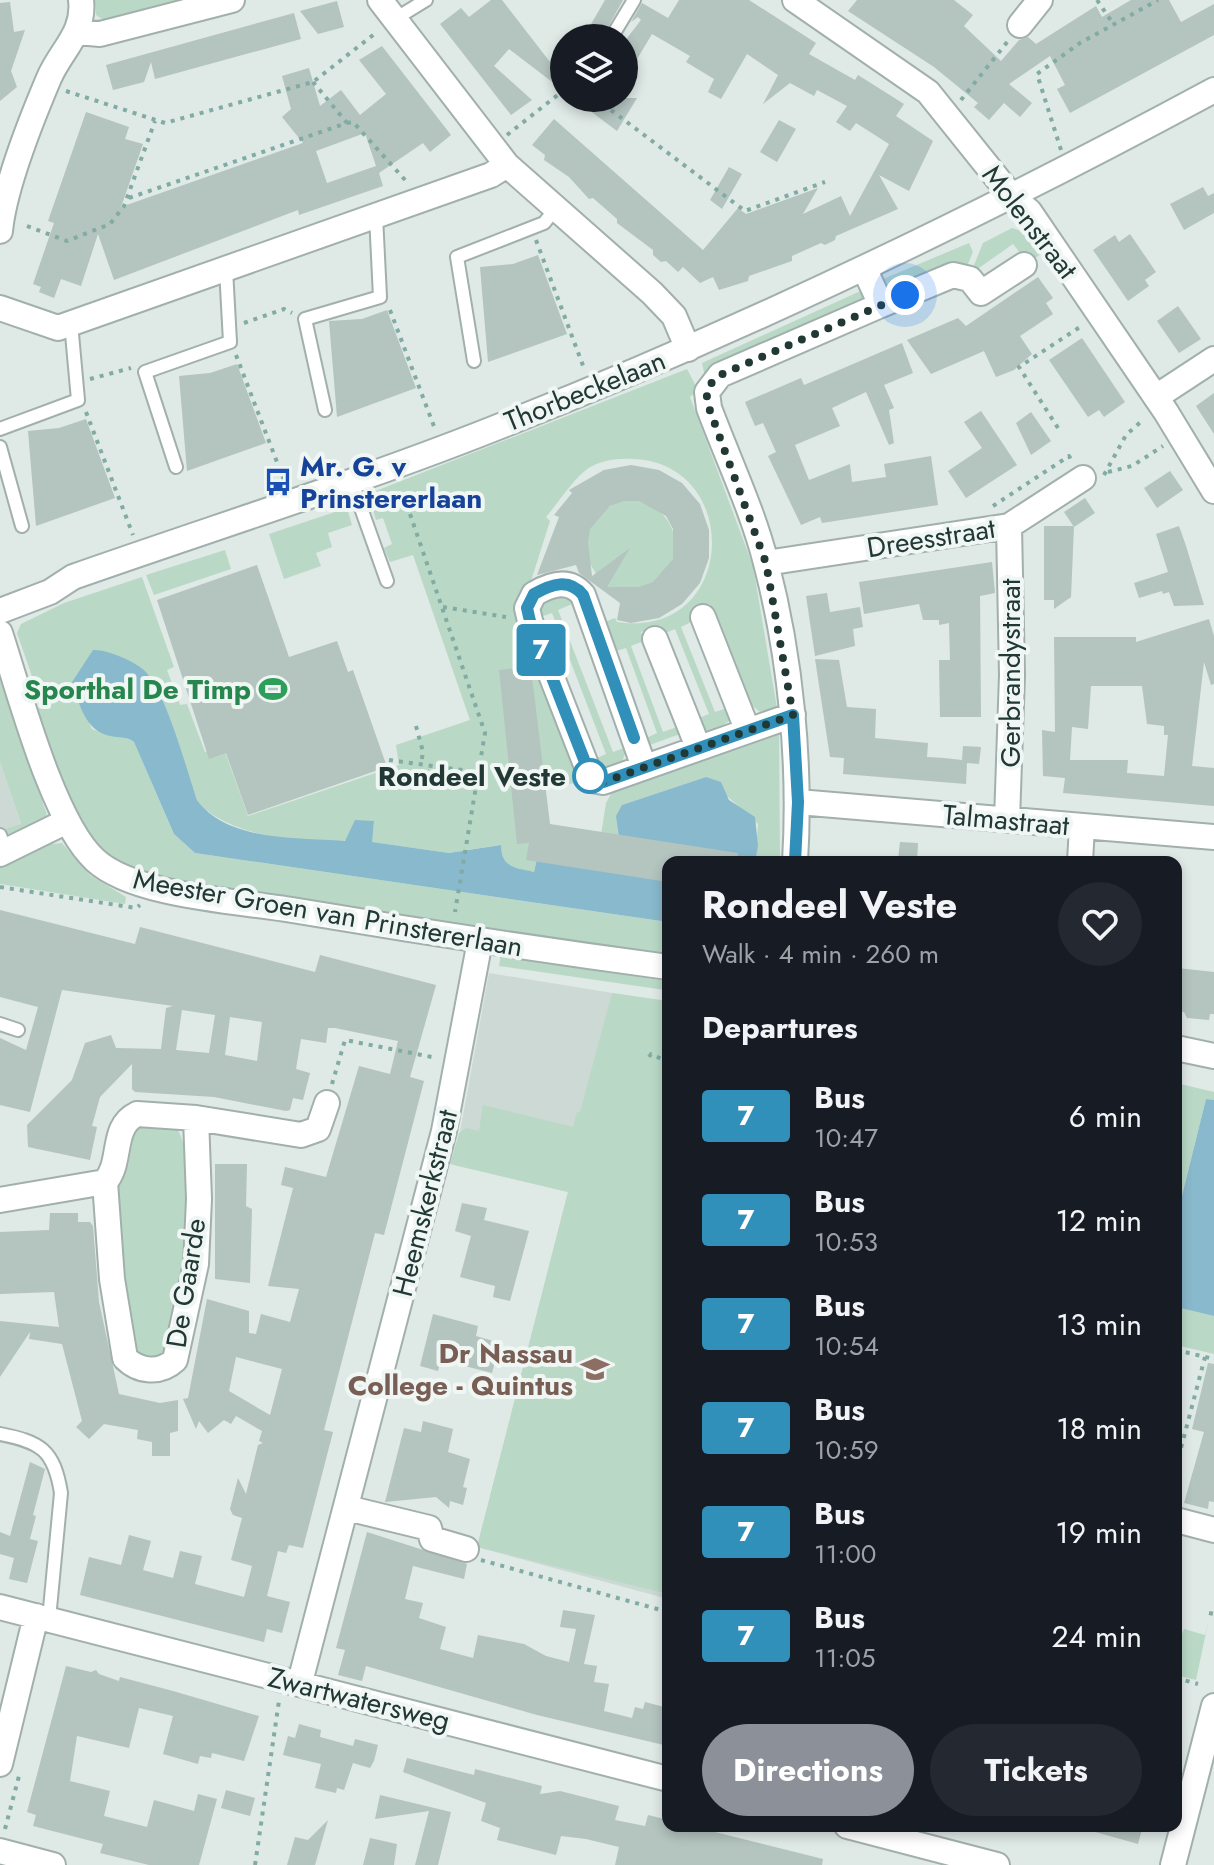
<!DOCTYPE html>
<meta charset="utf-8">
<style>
:root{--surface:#171b24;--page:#242831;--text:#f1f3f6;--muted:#9ea1a6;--accent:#8c9099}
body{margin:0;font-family:Jost,sans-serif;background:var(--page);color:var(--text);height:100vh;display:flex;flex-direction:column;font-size:30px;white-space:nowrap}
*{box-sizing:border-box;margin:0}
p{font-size:26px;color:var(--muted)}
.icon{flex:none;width:44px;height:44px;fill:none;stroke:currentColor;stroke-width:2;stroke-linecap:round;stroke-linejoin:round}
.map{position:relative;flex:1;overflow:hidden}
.sheet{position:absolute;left:662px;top:856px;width:520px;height:976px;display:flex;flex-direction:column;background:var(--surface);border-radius:16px;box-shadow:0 4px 12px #0003}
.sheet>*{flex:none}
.badge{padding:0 16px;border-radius:6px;font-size:28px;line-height:52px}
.tools{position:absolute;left:550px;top:24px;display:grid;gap:16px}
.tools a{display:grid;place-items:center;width:88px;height:88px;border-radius:50%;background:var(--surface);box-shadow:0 4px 12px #0003;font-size:40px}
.you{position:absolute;width:40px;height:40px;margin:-20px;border:6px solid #fff;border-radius:50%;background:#1a73e8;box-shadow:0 0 0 12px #1a73e833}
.map>.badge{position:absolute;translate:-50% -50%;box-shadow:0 0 0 4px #fff}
h2{padding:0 40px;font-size:30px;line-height:72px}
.round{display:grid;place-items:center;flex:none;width:84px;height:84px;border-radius:42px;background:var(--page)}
.overview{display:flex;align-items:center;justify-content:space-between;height:136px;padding:0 40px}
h1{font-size:38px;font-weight:700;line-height:60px}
.primary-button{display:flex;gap:16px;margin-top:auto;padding:16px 40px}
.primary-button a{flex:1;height:92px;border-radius:48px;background:var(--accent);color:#fff;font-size:32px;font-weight:700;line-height:92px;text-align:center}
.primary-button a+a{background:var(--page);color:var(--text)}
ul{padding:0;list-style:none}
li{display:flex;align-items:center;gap:24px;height:104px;padding:0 40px}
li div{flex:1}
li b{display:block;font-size:30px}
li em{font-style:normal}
li .badge{min-width:88px;font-weight:700;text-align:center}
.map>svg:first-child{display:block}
.built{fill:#cdd9d5}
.green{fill:#b9d9c6}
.water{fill:#89b9cc}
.building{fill:#b4c4bf;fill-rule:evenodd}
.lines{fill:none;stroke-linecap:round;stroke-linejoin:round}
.service-casing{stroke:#a2b0ad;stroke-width:16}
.minor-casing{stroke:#a2b0ad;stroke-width:28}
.tertiary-casing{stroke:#a2b0ad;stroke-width:28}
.path{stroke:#81aba3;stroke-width:4;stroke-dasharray:4 6;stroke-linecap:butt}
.service{stroke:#fff;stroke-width:12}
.minor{stroke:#fff;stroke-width:24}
.tertiary{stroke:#fff;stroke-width:24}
.line-casing{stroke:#fff;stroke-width:18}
.line{stroke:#3090ba;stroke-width:12}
.walk{stroke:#213835;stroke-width:8;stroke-dasharray:0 14.4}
.stop-dot{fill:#fff;stroke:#3090ba;stroke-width:4}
.labels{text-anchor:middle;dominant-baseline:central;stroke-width:8;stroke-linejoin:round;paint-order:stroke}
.street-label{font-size:28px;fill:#213835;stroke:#eff6f3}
.transit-label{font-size:28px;font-weight:bold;fill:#164399;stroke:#eff6f3;text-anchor:start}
.leisure-label{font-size:28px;font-weight:bold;fill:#27864d;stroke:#eff6f3;text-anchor:end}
.stop-label{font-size:28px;font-weight:bold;fill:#213835;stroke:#eff6f3;text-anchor:end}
.education-label{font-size:28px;font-weight:bold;fill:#785e54;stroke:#eff6f3;text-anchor:end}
</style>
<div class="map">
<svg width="1214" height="1865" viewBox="0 0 1214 1865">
<rect width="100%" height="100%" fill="#dfe9e6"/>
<!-- built -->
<path class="built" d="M0,762L21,825L0,841Z
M489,973L668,1002V1599L477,1547L568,1192L454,1165Z"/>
<!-- green -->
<path class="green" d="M95,0H202L105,21L96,15Z
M1012,228L1024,232L1041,254L1028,263L1013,244L979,268L987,281L972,270L983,243Z
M969,243L973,252L965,271L895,292L886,290L881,280Z
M865,289L862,302L705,377L702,363Z
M687,369L698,390L690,397L753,566L777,708L760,712L748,702L710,604L692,611L695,620L681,627L715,712L730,707L729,721L713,732L705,730L694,720L709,714L675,629L663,634L659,626L641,632L644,641L631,646L663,732L677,727L680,734L647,746L644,739L657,733L626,648L613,652L600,624L615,618L617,622C737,640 744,464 634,459C618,458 599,460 586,470C571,482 559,502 546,517L550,521L531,581L519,596L516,607L578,777L575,783L539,788L544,827L601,835L606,803L613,790L779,729L780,862H755L758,824L706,777L622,805L668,862L537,859L534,872C515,868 502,867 500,845L449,853L371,842L374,822C365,828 352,840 342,841C301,845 222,834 197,800L164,710L144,670L72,682L92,729C105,735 123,734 134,742L174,834L195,853L668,922V957L145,876C134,870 122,866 112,859C71,831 53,755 37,710L42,705L17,633L21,624L64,603L142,577L174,667L167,670L180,705L187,704L205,752L223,746L248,816L399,765L396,745L470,720L413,555L390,562L384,548L392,544L383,518L376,520L368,494Z
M631,498C688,508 689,580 642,588C630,590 616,588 604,588C599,577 590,566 586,554C578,524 606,504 631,498Z
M347,508L352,525L328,533L332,547L316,553L321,566L284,579L269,534Z
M225,550L231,569L154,595L146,575Z
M551,594L568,597L572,604L558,610L613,752L627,747L621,766L604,770L592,760L606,754L552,613L537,618L539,603Z
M0,680L47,815L43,821L9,837L6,829L21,824L0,762Z
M48,838L51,844L62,843L91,876L126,897L125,904L0,884V860Z
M501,954L666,981L665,990L499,966Z
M612,993L668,1001V1594L477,1547L568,1192L450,1164L459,1133L466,1128L479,1131L483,1105L573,1127L577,1112H580Z
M1176,1083L1214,1092V1100L1206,1099L1176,1220Z
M145,1123L174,1126C203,1150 184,1329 161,1358L134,1353L116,1192L121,1171L128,1167L135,1127Z
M1176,1307L1214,1316V1354L1176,1345Z
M1209,1618L1196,1680L1176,1675V1648L1184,1629L1205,1635Z"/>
<!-- water -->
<path class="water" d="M93,650C106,649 135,661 145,671C167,695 186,768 197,800C228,842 297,837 345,841L355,820L374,821L372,842L449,853L501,845C501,867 515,868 534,872L537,859L668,879V922L195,853L174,834L134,742C126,736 119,738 110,736C85,731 79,703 72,682Z
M706,777L721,782L729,800L755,817L758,846L755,862H720L619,837L616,816L622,805Z
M1206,1099L1214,1100V1316L1176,1307V1220Z"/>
<!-- building -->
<path class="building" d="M491,0H502L550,62L564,38V91L509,49L494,66L532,100L511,115L440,24L461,8L469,17Z
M605,0H623L602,38H583Z
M679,0H749L816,43L809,54L855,80L858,75L904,104L896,116L933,141L909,191L879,175L898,209L836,236L835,240L825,245L821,243L792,256V261L749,276L748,281L719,290L713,277L700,283L683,267L678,272L666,261L661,262L653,255V250L617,223V219L593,198L589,199L569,177L544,160L545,155L532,145L554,119L703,250L738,208L746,214L818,188L803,214L841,196L850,216L889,144L856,123L850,131L836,122L847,106L817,90L814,96L790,83L763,104L778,75L747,54L721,99L708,92L714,79L686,62L690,56L652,34L624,81V42L641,20L638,17L631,22L642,3L668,18Z
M857,0H954L973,15L964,26L1001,61L1019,40L1028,37L1036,44L1096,6L1102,17L1131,0H1169L1181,22L1214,4V35L1070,113L1057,89L1065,85L1050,56L1009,84L1032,103L1020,117L1004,103L989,120L974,107L978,103L934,67L848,11Z
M337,1L344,27L318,34L300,11Z
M10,2L14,32L25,30L11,71L17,87L0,101V3Z
M294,13L301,39L155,79L151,62L144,82L113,90L106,65Z
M382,46L451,135L430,152L423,143L379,173L383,186L299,215L298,210L114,280L98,234L81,286L61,279L54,298L39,292L41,287L33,284L54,223L48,221L86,112L129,127L125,139L143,144L121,207L303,143L282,117L291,109L282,76L309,68L320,106L341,90L360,115L386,94L359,60ZM365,133L376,166L327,183L316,151Z
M573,98H637L617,131Z
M779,120L796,129L777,162L760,152Z
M729,167L742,174L722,209L710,200Z
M1203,187L1208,196L1214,193V213L1184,230L1170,204Z
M1130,234L1156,272L1145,280L1149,286L1128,301L1093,250L1115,235L1119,242Z
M538,255L567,334L488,362L480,267L513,264Z
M1038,277L1053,298L1046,303L1053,314L1020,336L1032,354L1014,370L996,377L984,351L931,374L907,340L958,318L966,326Z
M1178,306L1201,339L1179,353L1157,321Z
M387,310L416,388L337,417L329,321L362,319Z
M1082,338L1125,402L1104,417L1099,410L1088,417L1049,360Z
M902,343L913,373L884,385L894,408L889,410L894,443L889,445L866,392L832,408L840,426L795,445L809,480L850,464L852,482L886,477L884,464L931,456L938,505L822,523L820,517L801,525L768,456L776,452L763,423L755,426L745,402L801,378L804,385Z
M237,364L266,443L187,471L179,376L210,373Z
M1214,393V434L1196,406Z
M981,411L1017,465L966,498L948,471L982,448L964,422Z
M1031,412L1051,441L1031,455L1016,423Z
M86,419L115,498L36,526L28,431L59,428Z
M631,465L659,470L682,483L700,504L709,530V558L700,583L682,604L659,618L631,623L617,620L620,603L579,573L576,565L537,575L559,517L554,515L572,493L569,490L604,470ZM624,501H639L666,516L673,529V559L653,582L639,587H607L630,548L592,576L588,542L590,529L610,506Z
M1170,471L1183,490L1157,508L1144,488Z
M1085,498L1095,513L1074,527L1064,512Z
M1044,526H1074L1071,597L1054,609V600H1044Z
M1179,526L1186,546L1204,605L1174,606L1169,592L1163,594L1162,591L1139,598L1134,583L1168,572L1156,534Z
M992,562L995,593L980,596L981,717H940L939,660H950L949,623L939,625V620H923L919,604L864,614L859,582Z
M257,565L289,657L337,641L348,672L353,670L387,767L248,815L226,753L209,759L157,600Z
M827,593L830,612L860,607L863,627L853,629L855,646L815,656L806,596Z
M1209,619L1214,636V684L1211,685L1204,662L1192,766L1214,768V806L1063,793L1065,778L1043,776L1042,730L1055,732L1054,637H1136V642ZM1091,686H1142L1147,724L1164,726V735H1168L1164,776L1127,773L1128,760H1070L1072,727L1088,729Z
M815,659L839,660L847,707L876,709L875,738L928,743L927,757L944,758L962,760L963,746L981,747L979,764L967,763L966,784L843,774L844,758L830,757Z
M526,667L527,677H532L550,824L738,853L737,862H668V882L526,860L529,843L517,844L499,670Z
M900,842L918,843L917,861L898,859Z
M0,910L135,944L140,927L315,972L320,955L436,985L410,1077L424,1081L384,1235L375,1233L324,1430L333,1432L303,1548L289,1545L286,1553L278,1551L267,1596L290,1602L282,1633L267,1629L264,1642L80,1595L89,1557L121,1565L129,1535L151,1541L143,1570L173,1578L180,1551L202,1556L195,1584L244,1597L252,1566L231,1560L242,1518L233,1515L230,1509L238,1478L246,1494L258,1445L263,1443L259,1441L262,1431L236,1416L231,1424L224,1420L208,1433L199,1421L196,1429L183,1399L188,1398L207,1299L249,1311V1333L256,1334L261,1314L290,1322L299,1289L268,1286L293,1188L281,1185L285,1167L326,1177L359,1066L390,1074L398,1041L335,1028H328L326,1043L301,1039L296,1069L310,1073L303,1100L293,1098L290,1110L286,1111L214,1097L135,1092L132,1089V1064L100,1097L92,1126L97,1127L90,1160L28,1147L27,1125L72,1080L85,1043L111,1035L116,1048L161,1049L166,1008L173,1006L62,990L30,1112L0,1105V1038L26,1050L38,1007L0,997ZM182,1010L215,1015L209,1053L176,1050ZM230,1017L262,1022L257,1061L225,1055ZM236,1357L282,1369L270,1415L229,1391Z
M1177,968L1214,972V1014H1210L1209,1020L1187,1018L1184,1012L1176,1011Z
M215,1164H247L246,1206L252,1209L250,1283L215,1279Z
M462,1203L487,1208L484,1220L529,1231L510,1301L493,1297L495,1286L460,1277L471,1236L455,1231Z
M50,1213H78V1222H90L93,1226L99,1302L119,1394L160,1403L178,1400V1431L170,1433V1456H152V1442L137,1439L138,1430L104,1424L89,1439L76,1427L82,1421L62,1344L29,1339L30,1332L0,1377V1321L59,1327L54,1292L0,1294V1232L49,1230Z
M433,1314L478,1326L476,1336L500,1343L492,1373L441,1360L438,1371L420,1366Z
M1208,1363L1214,1364V1502L1209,1501L1208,1509L1184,1503L1204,1432L1192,1429Z
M423,1421L453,1429L448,1452L470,1459L463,1487L467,1488L463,1505L450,1501L449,1508L436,1497L385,1502L404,1428L421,1432Z
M30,1462L45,1469L33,1515L36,1516L30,1539L38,1541L27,1583L9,1579L14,1558L0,1554V1532L10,1536Z
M367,1532L467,1564L464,1579L413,1566L405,1599L423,1603L419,1618L446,1627L440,1649L473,1658L478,1635L524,1644L546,1656L569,1662L576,1629L560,1627L563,1610L595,1615L584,1664L597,1666L594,1682L609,1684L604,1711L632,1718L635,1707L643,1709L645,1702L668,1708V1746L537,1715L366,1666L362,1681L338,1675L345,1650L336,1648Z
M66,1666L91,1672L96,1670L99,1674L119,1681L120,1677L173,1691L259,1716L244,1761L212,1753L211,1758L200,1756L198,1764L163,1754L173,1716L139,1708L129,1748L77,1736L70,1781L110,1791L104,1816L147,1827L154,1800L194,1811L198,1794L217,1799L199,1865H149L100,1853L103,1844L33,1826L36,1815L27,1812Z
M299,1724L321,1730L320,1737L353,1746L355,1739L378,1745L374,1761L370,1768L353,1763L344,1790L337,1788L336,1793L315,1788L321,1764L283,1755L288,1736L295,1738Z
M407,1758L474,1775L475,1769L542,1786L540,1794L560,1791L619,1806L615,1820L645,1826L648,1815L668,1820V1826H691L823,1859L822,1865H615L619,1847L586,1839L561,1836L556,1855L497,1840L500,1828L481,1821L486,1803L403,1772Z
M226,1790L255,1798L250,1816L221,1808Z
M380,1795L451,1812L438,1865H415L429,1811L375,1819Z
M328,1820L315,1865H287L295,1837L308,1840Z
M1093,1826H1143L1138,1844L1092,1831Z
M370,1838L397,1844L394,1865H363Z"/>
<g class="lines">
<defs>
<path id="service" d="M395,19L426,0
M611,38L634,0
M474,361L457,257L544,223L557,207
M325,410L305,319L380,297L376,216
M0,429L78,400L71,323
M0,447L22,526
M176,467L145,372L230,342L226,269
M351,480L387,581
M0,835L6,851
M0,1024L18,1030
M0,1434C41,1442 54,1450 61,1493L49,1619"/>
<path id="minor" d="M380,0L507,165L652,293L674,316L688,349
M795,0L928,92L1013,198
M1020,25L1040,0
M78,32L100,34L232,0
M0,231C4,189 32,118 49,78C61,50 85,33 81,0
M881,305L953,275L970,279L981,293L1024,265
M0,308L58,328L491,175L507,165
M1156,397L1214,359
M766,563L1009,526L1083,478
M703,617L747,729
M655,639L698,747
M644,767L583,595C569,578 551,584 534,594L527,608L530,621L592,780L603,782L793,715
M798,802L1214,837
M1007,820L1012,675L1009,526
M0,854L65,822
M795,862C801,765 791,658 766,563C753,511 728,459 709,408L707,392L720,375L881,305L865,270
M1080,862L1082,826
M105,1182L112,1279L125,1358C139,1372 160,1374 175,1360L196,1264L199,1199L196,1118
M0,1200L105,1182C123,1162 110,1127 137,1114L196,1118L301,1135L318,1129L327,1103
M347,1508L429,1528L432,1539L466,1549
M1176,1520L1214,1530
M0,1607L668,1779
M300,1682L444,1131L480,941
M0,1764L36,1616
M847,1826L997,1865
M0,1851L53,1865"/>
<path id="tertiary" d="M1013,198L1029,211L1166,412L1214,491
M0,611L50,592L73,577C218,526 366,480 508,423C751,327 984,214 1214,90
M0,633C19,691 53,822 95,860C134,896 238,901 292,910C417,931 542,950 668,967
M1176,1048L1214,1056
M1173,1865L1214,1706"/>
</defs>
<!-- service casing -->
<use href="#service" class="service-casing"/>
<!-- minor casing -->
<use href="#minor" class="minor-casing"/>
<!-- tertiary casing -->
<use href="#tertiary" class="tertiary-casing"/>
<!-- path -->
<path class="path" d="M1097,0L1114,25
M66,91L165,123L313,82L377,32
M595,98L745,211L825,182
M961,100L1008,41
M347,123L353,122L406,181
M507,135L564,90
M1061,150L1037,74L1080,43L1158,0
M129,198L347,123L313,82
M27,226L67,241L110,224L124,206L155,121
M536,240L585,371
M390,310L435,429
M244,323L284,309L292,313
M236,355L285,483
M90,379L131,368
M86,412L133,535
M1058,428L1019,367L1083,325
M1108,472L1132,466L1163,446
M1104,475L1126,435L1144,419
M993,506L1069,456L1071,460
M410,514L485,733L455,912
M443,607L506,617
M416,726L423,752L421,764
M389,760L477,772
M0,887L136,908L140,905
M649,1057L651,1054L668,1062
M332,1084L345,1040L437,1058
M1176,1350L1214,1359
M1176,1467L1205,1357
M481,1560L668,1612
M1209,1613L1214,1614
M1176,1678L1198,1684
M5,1829L19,1776
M255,1865L279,1701"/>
<!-- service -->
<use href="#service" class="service"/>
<!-- minor -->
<use href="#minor" class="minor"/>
<!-- tertiary -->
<use href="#tertiary" class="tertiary"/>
</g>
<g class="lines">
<defs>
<path id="line" d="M634,738L583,595C569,578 552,584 534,594L527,608L530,621L592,780L603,782L793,715L798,802L795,862"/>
</defs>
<!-- line casing -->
<use href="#line" class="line-casing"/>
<!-- line -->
<use href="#line" class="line"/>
<!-- walk -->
<path class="walk" d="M590,776L603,782L793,715L766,563L709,408C704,393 708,384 720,375L905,295"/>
</g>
<!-- icons -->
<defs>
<symbol id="bus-bare" viewBox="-9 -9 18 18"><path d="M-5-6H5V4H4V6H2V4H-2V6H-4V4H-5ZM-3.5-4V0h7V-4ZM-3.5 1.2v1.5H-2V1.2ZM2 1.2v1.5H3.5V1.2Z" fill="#1a4fb4" stroke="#eff6f3" stroke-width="2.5" paint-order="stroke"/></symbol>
<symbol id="stadium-bare" viewBox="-9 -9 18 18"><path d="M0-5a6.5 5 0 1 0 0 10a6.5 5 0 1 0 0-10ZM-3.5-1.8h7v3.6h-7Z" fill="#2e9e5b" stroke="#eff6f3" stroke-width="2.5" paint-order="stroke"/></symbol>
<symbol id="school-bare" viewBox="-9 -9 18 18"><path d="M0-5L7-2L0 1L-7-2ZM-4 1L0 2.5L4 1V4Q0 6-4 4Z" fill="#8d6e63" stroke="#eff6f3" stroke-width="2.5" paint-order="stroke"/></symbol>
</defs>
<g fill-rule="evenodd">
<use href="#bus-bare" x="258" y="462" width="40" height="40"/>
<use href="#stadium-bare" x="253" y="669" width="40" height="40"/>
<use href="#school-bare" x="575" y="1349" width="40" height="40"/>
</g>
<!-- markers -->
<circle class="stop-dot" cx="590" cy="776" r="16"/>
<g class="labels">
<!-- street labels -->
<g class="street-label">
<text transform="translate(1030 222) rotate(52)">Molenstraat</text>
<text transform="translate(585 391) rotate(-22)">Thorbeckelaan</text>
<text transform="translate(931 538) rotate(-9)">Dreesstraat</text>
<text transform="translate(1010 673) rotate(-90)">Gerbrandystraat</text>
<text transform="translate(1006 820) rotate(5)">Talmastraat</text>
<text transform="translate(328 913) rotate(10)">Meester Groen van Prinstererlaan</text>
<text transform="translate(425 1203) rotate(-76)">Heemskerkstraat</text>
<text transform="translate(186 1283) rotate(-81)">De Gaarde</text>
<text transform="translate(359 1699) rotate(14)">Zwartwatersweg</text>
</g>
<!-- transit labels -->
<g class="transit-label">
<text x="300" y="466">Mr. G. v<tspan x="300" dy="32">Prinstererlaan</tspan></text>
</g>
<!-- leisure labels -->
<g class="leisure-label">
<text x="251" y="689">Sporthal De Timp</text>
</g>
<!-- stop labels -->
<g class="stop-label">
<text x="566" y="776">Rondeel Veste</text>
</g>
<!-- education labels -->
<g class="education-label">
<text x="573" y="1353">Dr Nassau<tspan x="573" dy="32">College - Quintus</tspan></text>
</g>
</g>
</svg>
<div class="tools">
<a><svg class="icon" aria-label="layers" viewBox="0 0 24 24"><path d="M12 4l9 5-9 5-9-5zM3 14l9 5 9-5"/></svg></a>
</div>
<div class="you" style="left:905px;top:295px"></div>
<b class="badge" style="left:541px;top:650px;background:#3090ba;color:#fff">7</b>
<section class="sheet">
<div class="overview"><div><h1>Rondeel Veste</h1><p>Walk · 4 min · 260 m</p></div><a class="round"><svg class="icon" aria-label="heart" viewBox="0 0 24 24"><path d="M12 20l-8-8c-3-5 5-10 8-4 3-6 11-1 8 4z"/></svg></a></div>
<h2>Departures</h2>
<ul>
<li><span class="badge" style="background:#3090ba;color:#fff">7</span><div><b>Bus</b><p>10:47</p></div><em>6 min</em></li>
<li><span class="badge" style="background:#3090ba;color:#fff">7</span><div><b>Bus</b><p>10:53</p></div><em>12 min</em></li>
<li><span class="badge" style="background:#3090ba;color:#fff">7</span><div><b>Bus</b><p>10:54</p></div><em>13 min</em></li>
<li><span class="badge" style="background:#3090ba;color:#fff">7</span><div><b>Bus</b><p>10:59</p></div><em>18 min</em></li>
<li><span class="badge" style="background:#3090ba;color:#fff">7</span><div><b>Bus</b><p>11:00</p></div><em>19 min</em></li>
<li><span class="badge" style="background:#3090ba;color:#fff">7</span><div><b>Bus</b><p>11:05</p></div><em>24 min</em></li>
</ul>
<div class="primary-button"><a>Directions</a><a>Tickets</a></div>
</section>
</div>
